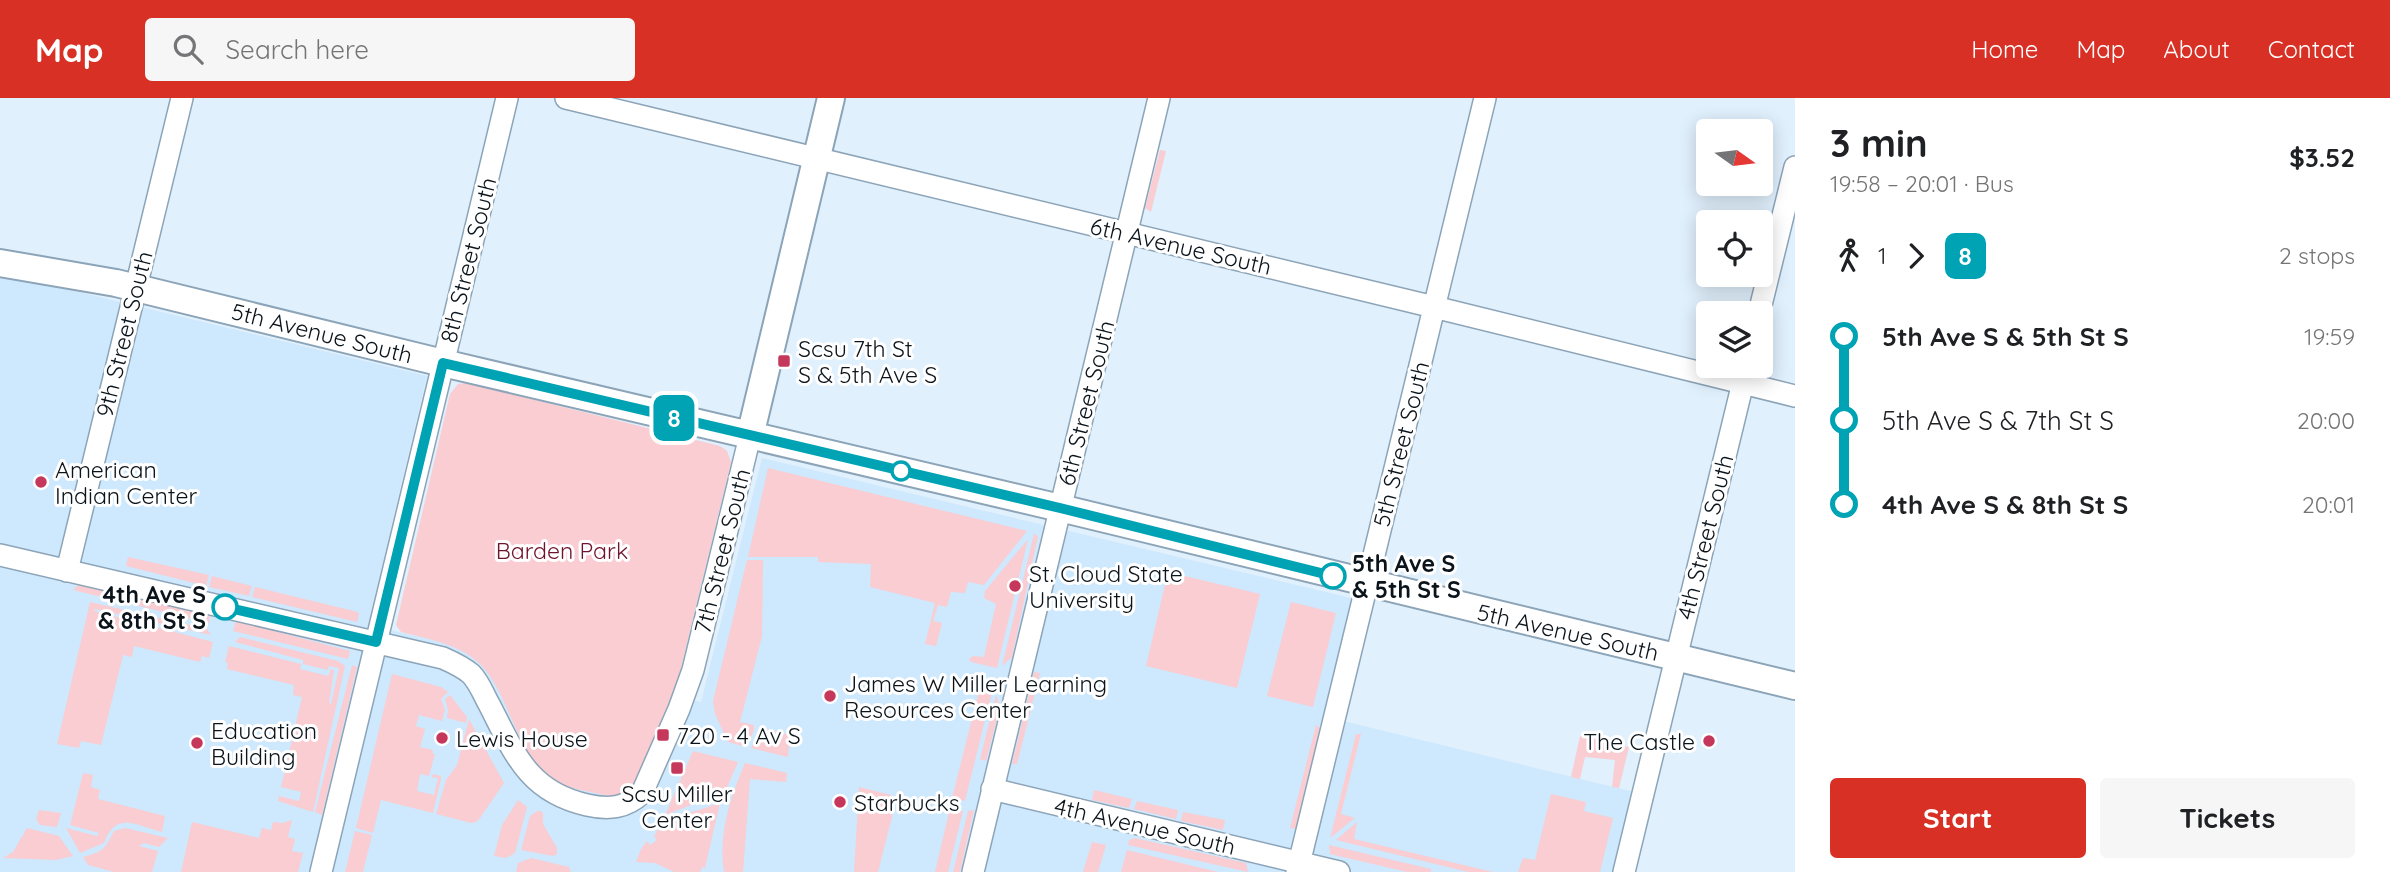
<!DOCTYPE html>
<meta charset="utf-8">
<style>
:root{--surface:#fff;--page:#f6f6f6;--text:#202124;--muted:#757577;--accent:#d93025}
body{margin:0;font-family:Quicksand,sans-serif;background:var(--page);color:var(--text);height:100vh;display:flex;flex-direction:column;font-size:26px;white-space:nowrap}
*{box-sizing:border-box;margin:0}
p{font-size:23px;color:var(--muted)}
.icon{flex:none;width:38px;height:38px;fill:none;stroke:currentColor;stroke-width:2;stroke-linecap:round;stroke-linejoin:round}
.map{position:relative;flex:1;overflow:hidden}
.side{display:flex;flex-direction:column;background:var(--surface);width:595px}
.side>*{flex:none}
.badge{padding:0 14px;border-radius:10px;font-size:24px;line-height:46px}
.needle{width:46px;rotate:104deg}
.tools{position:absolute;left:1696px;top:21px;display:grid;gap:14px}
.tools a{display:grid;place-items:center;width:77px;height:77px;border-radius:7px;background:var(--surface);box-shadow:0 4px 18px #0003;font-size:35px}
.map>.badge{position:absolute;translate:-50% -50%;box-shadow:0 0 0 4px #fff}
.legs{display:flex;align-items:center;gap:10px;height:77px;padding:0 35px;font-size:23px}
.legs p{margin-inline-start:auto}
.headline{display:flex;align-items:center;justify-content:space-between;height:119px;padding:0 35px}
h1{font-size:38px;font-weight:700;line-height:52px}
.action{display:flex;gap:14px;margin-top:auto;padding:14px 35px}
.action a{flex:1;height:80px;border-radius:7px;background:var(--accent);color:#fff;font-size:28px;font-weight:700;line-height:80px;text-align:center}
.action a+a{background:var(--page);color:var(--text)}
ul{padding:0 35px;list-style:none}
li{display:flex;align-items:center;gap:24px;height:84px;font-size:26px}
li i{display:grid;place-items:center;width:10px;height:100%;margin:0 9px;background:currentColor}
li i::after{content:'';width:18px;height:18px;margin:-9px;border:5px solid;border-radius:50%;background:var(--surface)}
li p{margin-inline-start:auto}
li:first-child i{background:linear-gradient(#0000 50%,currentColor 0)}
li:last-child i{background:linear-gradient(currentColor 50%,#0000 0)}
header{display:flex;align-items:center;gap:42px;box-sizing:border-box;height:98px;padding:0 35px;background:var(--accent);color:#fff}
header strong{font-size:33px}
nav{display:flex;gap:38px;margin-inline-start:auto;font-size:24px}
.search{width:490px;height:63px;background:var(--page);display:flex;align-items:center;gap:18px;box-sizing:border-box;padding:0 24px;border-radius:7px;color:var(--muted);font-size:26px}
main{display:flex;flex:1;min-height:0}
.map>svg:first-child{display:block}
.built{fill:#cee8fd}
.green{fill:#f9cdd2}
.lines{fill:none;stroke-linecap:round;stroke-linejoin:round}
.minor-casing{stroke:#8ca4b8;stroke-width:24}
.tertiary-casing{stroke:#8ca4b8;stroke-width:30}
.minor{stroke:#fff;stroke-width:21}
.tertiary{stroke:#fff;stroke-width:26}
.line-1-casing{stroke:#fff;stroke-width:16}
.line-1{stroke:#00a3b4;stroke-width:10}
.poi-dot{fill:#c6375c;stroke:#fff;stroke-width:2.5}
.stop-1-dot{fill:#fff;stroke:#00a3b4;stroke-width:3.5}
.labels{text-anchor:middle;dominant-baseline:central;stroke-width:6;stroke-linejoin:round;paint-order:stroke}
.street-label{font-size:23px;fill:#0b141b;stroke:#fff}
.poi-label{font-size:23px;fill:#0b141b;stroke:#fff;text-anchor:start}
.park-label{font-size:23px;fill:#6f132e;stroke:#fff}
.stop-label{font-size:23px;font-weight:bold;fill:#0b141b;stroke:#fff;text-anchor:start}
</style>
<header>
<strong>Map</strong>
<div class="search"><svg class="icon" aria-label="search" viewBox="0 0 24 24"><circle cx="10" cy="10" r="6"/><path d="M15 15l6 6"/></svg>Search here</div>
<nav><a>Home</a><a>Map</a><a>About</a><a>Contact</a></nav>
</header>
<main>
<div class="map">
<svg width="1795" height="774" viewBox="0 0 1795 774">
<rect width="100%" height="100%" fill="#e0f0fc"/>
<!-- built -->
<path class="built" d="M0,175L427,278L368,527L701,604L762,360L1355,501L1327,619L1634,694L1615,774H0Z"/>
<!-- green -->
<path class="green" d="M1160,52L1166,53L1151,114L1145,110Z
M467,285L720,348L727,353L731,364L678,582L637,684C628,699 616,700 600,696C587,693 571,691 559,685C514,660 513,600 480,566C460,546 427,541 401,534L396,527L450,296L458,286Z
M768,370L1027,433L984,487L968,484L965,495L951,494L947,509L938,507L933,523L942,525L936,548L925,546L935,505L870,489L871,466L818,464V459H748Z
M1034,436L1038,438L1012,559L1002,568Z
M1028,441L997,570L971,564L969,561L973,558L984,559L996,506L984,500L985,493Z
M128,459L209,477L206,488L126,468Z
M747,462H763L762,538L740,624L754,627V632L746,649L728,644L715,616L713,603Z
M1168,474L1260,496L1237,590L1146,568Z
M212,478L252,488L249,498L209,489Z
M79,486L210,516L209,525L73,492Z
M255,489L354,513L359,515L357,524L252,499Z
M90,504L207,531L211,537L95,511L94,513L213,544L209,560L202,558L200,564L134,548L132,559L123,557L101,647L81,643L79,650L57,646Z
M1291,504L1336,515L1313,609L1267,598Z
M236,523L350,553L348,561L233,533Z
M240,539L338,563L345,568L313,714L278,703L279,698L299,703L301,694L281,689L302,599L293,597L294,587L227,571L228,565L225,564L229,548L301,566L300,571L328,578L331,571L334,572L329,605L331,606L339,570L329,568L328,572L303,566V562L235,544Z
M352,567L357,569L322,717L315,714Z
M1034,574L1040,575L1017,666H1012Z
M392,576L441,589L448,594L441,601L445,612L442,623L419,617L416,628L425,631L420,649L433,652L432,655L435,656L429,678L420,676L417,693L434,697L438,680L432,679L433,676L441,678V681L433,715L381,702L373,735L356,730Z
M967,588L992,594L965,703L952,700L978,597L964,592V589Z
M450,597L467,619L466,625L447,620L448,612L445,601Z
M996,597L1000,609L986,663L980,661Z
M469,621L504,685L480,720L476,724L471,725L436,716L446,682L457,667Z
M1316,627L1321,631L1297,731L1290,730Z
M762,630L790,637L788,659L751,650Z
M1356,636H1361L1341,716L1355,720L1330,740Z
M1580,638L1629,649L1619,690L1612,689L1615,662L1585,659L1580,681L1571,679Z
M693,653L738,664L725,694L665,717Z
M745,665L787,675L786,684L750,681L743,774H724C718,736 730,700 745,665Z
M83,675L93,677L91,689L100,692L98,701L165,718L162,734C135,727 116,713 104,745L80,755L66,730L97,738L99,735L70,727Z
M859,689L891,697L887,709L894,711L878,774H854Z
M1094,692L1132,701L1129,710L1092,702Z
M1551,696L1586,704L1584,713L1613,720L1600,774H1518L1523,760L1535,762Z
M518,702L527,709L515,755L506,760L494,758L502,727Z
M1137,703L1178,712L1176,721L1134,711Z
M720,705L705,770L702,769L700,774H674L655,765L636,764L641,751L647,743L650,747L657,742L654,738L662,724Z
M950,710L963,713L948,774H935Z
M39,712L61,715L57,729L40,727L36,721Z
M974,712L960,774H953L968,713Z
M537,713H541L543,716V726L557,750V756L553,758L521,752L530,718Z
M1183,714L1225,722L1223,732L1181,723Z
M292,722L288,739L295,741L292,753L303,755L298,774H181L192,724L259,740L262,730L271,732L273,724L282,725Z
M1357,724L1354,741L1493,774H1468L1336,742Z
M27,730L59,738L73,758L56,762L3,760L13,754Z
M125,730L168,740L159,749L144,745L139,748L158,753L152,774H114L88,767L83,759C104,753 104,752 114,733Z
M355,733L372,737L363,774H345Z
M1135,740L1246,765L1248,774L1128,747L1129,742Z
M1092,744L1106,747L1098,774H1083Z
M1329,747L1431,771V774H1407L1330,756Z
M1127,752L1218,774H1121Z
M531,760L569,769L571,774H516L518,765Z"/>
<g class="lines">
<defs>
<path id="minor" d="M566,0L1434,209L1795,298
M1759,215L1795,69
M0,457L443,560C452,564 463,569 471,576C480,585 484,598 490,608C515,657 529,694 587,707C609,712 626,710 642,695L679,611L693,572L750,338
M67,473L182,0
M992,691L1339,774
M321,774L507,0
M973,774L1159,0
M1297,774L1485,0
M1624,774L1747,268"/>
<path id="tertiary" d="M0,165L116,185L443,265L1060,410L1795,588
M750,338L831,0"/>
</defs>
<!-- minor casing -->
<use href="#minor" class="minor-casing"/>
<!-- tertiary casing -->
<use href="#tertiary" class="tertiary-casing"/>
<!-- minor -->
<use href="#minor" class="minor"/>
<!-- tertiary -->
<use href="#tertiary" class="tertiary"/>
</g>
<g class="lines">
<defs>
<path id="line-1" d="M225,509L376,544L443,265L1060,410L1333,478"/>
</defs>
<!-- line-1 casing -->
<use href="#line-1" class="line-1-casing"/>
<!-- line-1 -->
<use href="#line-1" class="line-1"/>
</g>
<!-- markers -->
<g class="poi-dot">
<rect x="777" y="256" width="14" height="14" rx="3.5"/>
<circle cx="41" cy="384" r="7"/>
<circle cx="1015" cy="488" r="7"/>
<circle cx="830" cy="598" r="7"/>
<rect x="656" y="630" width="14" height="14" rx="3.5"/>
<circle cx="442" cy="640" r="7"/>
<circle cx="1709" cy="643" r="7"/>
<circle cx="197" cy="645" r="7"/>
<rect x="670" y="663" width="14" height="14" rx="3.5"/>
<circle cx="840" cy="704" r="7"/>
</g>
<g class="stop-1-dot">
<circle cx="901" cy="373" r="9"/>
<circle cx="1333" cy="478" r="12"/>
<circle cx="225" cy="509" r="12"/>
</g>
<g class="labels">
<!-- street labels -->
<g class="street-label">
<text transform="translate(1181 148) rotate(13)">6th Avenue South</text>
<text transform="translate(468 162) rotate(-76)">8th Street South</text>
<text transform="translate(322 235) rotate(14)">5th Avenue South</text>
<text transform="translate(124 236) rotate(-76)">9th Street South</text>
<text transform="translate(1086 305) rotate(-76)">6th Street South</text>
<text transform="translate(1401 346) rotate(-76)">5th Street South</text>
<text transform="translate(1705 439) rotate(-76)">4th Street South</text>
<text transform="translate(722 453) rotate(-76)">7th Street South</text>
<text transform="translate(1568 534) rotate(13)">5th Avenue South</text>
<text transform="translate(1145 728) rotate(13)">4th Avenue South</text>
</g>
<!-- poi labels -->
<g class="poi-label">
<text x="798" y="250">Scsu 7th St<tspan x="798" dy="26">S &amp; 5th Ave S</tspan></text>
<text x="55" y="371">American<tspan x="55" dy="26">Indian Center</tspan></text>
<text x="1029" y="475">St. Cloud State<tspan x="1029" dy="26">University</tspan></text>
<text x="844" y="585">James W Miller Learning<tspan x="844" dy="26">Resources Center</tspan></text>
<text x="211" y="632">Education<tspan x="211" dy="26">Building</tspan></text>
<text x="677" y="637">720 - 4 Av S</text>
<text x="456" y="640">Lewis House</text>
<text x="1695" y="643" text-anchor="end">The Castle</text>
<text x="677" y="695" text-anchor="middle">Scsu Miller<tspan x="677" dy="26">Center</tspan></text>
<text x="854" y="704">Starbucks</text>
</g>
<!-- park labels -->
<g class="park-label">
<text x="562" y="452">Barden Park</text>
</g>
<!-- stop labels -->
<g class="stop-label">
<text x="1352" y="465">5th Ave S<tspan x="1352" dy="26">&amp; 5th St S</tspan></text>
<text x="206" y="496" text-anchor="end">4th Ave S<tspan x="206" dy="26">&amp; 8th St S</tspan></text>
</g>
</g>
</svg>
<div class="tools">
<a><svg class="needle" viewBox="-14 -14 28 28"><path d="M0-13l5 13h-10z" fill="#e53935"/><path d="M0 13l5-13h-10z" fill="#757577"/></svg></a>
<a><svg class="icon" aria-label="locate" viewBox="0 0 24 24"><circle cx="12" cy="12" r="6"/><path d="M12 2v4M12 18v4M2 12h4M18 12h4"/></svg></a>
<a><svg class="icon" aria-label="layers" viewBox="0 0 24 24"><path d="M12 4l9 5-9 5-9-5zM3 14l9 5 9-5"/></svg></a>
</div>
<b class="badge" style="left:674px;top:320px;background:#00a3b4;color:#fff">8</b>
</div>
<section class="side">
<div class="headline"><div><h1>3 min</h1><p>19:58 – 20:01 · Bus</p></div><b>$3.52</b></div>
<div class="legs"><svg class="icon" aria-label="walk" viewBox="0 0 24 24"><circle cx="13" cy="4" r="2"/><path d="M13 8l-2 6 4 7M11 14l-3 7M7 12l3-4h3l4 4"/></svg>1<svg class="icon" aria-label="forward" viewBox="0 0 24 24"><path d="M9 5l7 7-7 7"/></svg><b class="badge" style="background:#00a3b4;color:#fff">8</b><p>2 stops</p></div>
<ul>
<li><i style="color:#00a3b4"></i><b>5th Ave S &amp; 5th St S</b><p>19:59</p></li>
<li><i style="color:#00a3b4"></i><span>5th Ave S &amp; 7th St S</span><p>20:00</p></li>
<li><i style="color:#00a3b4"></i><b>4th Ave S &amp; 8th St S</b><p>20:01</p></li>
</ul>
<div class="action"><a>Start</a><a>Tickets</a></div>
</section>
</main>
